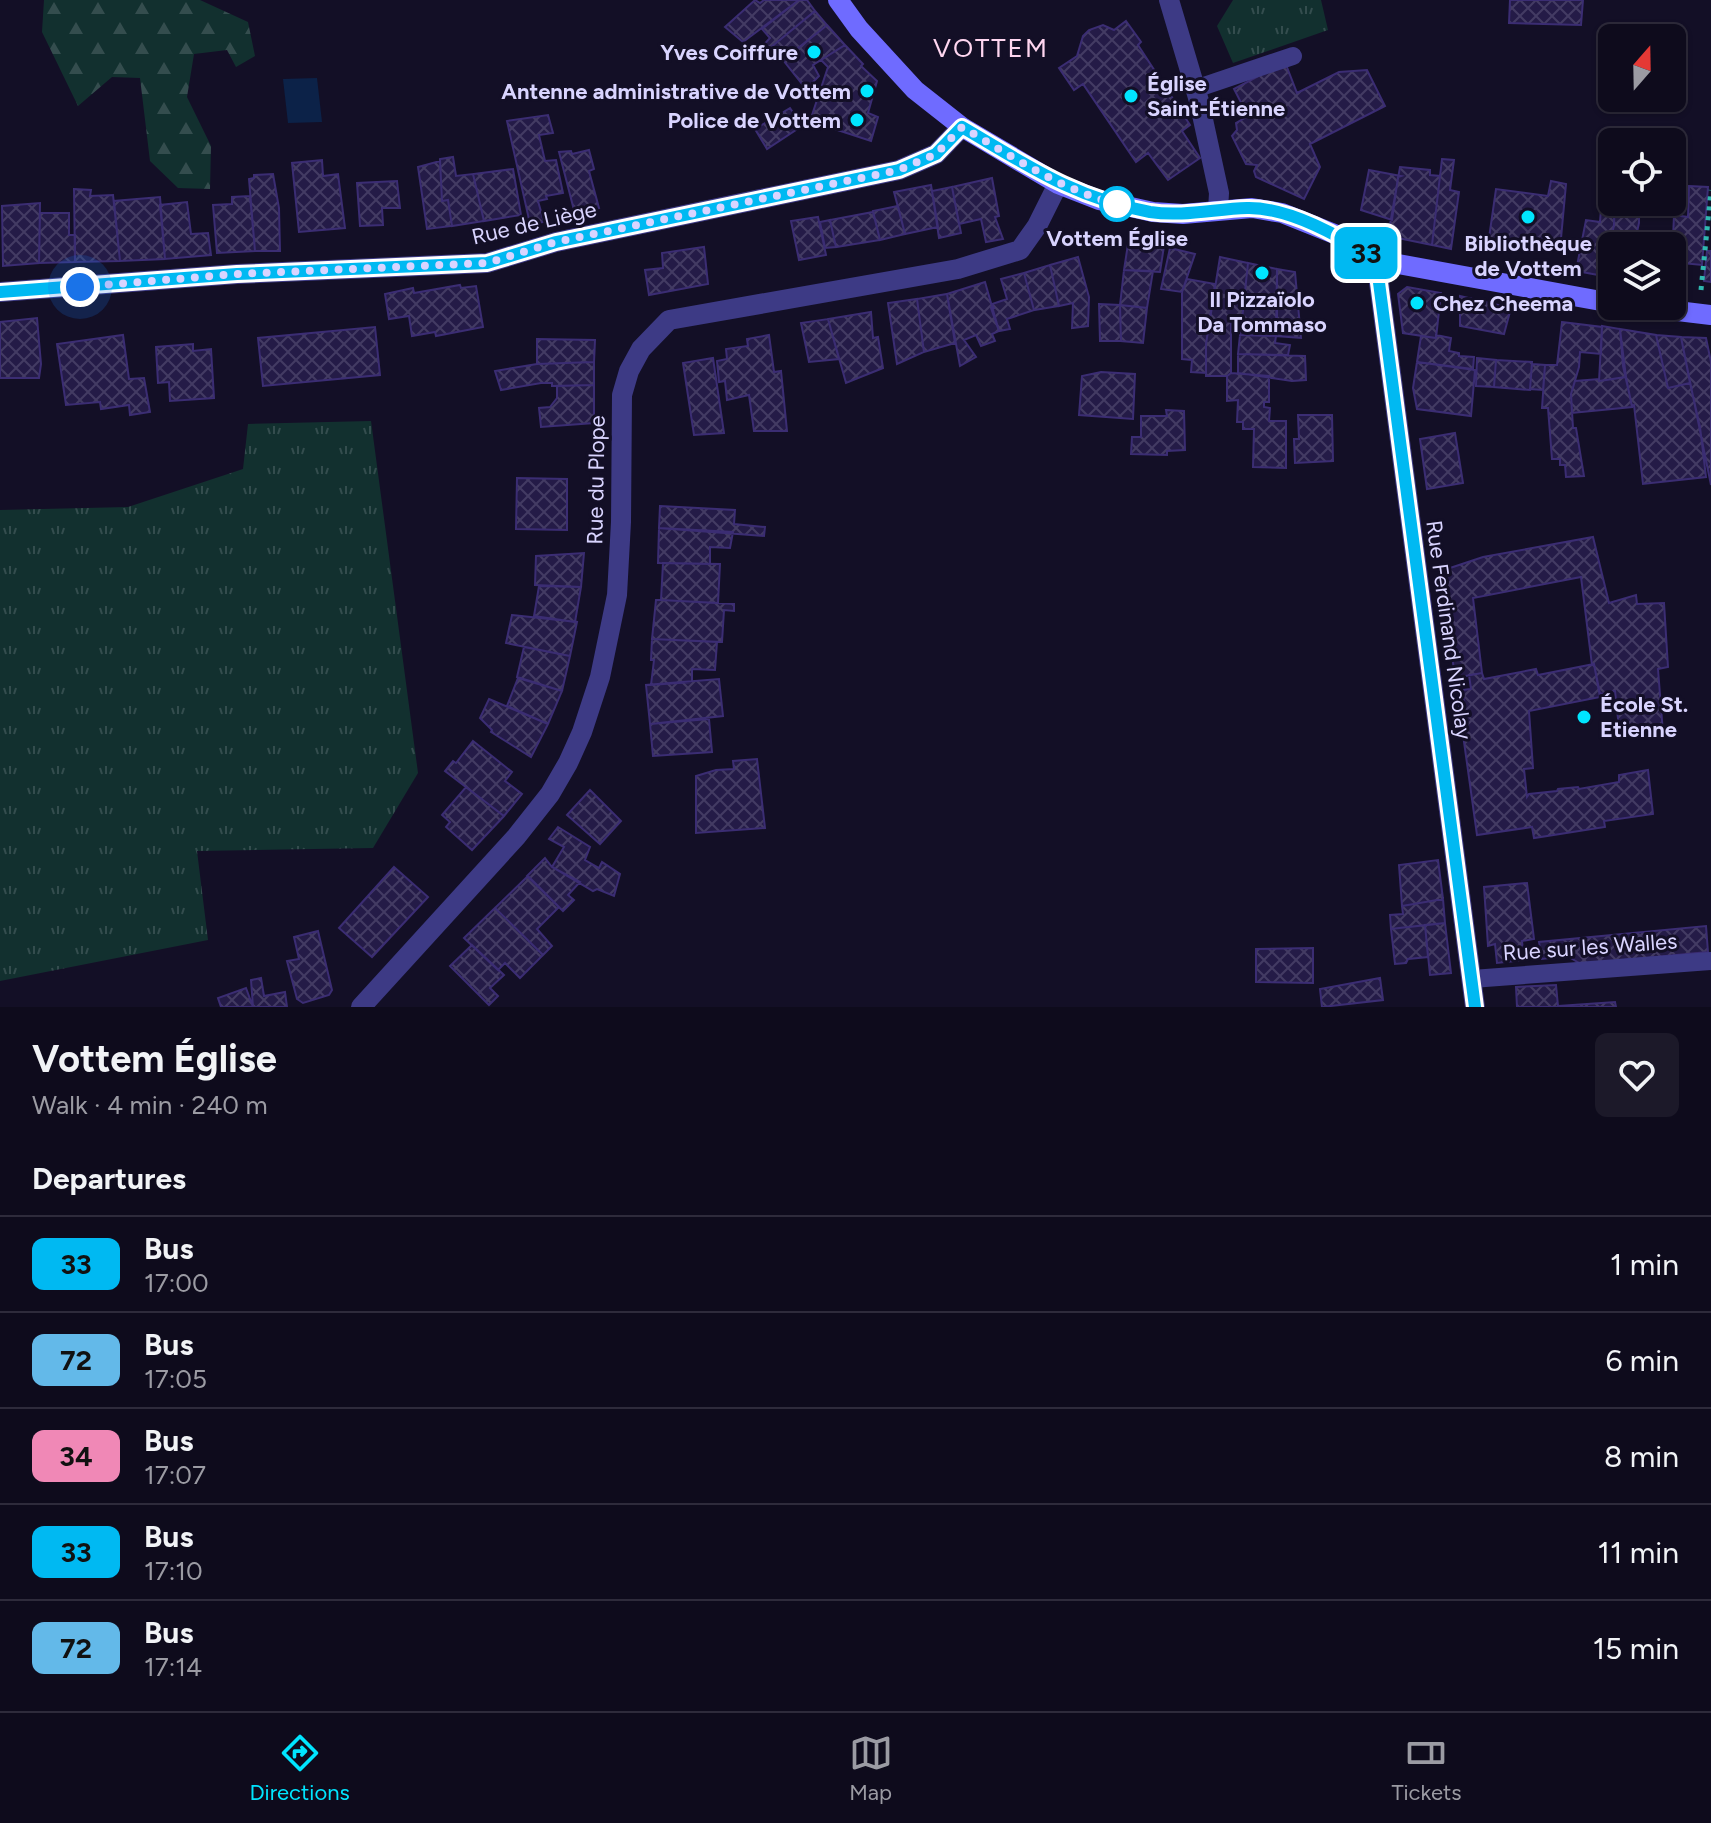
<!DOCTYPE html>
<meta charset="utf-8">
<style>
:root{--surface:#0e0b1c;--page:#1c1929;--text:#f1f3f6;--muted:#9b9ba3;--line:#2e2b3b;--accent:#00e5ff}
body{margin:0;font-family:Figtree,sans-serif;background:var(--page);color:var(--text);height:100vh;display:flex;flex-direction:column;font-size:30px;white-space:nowrap}
*{box-sizing:border-box;margin:0}
p{font-size:26px;color:var(--muted)}
.icon{flex:none;width:44px;height:44px;fill:none;stroke:currentColor;stroke-width:2;stroke-linecap:round;stroke-linejoin:round}
.map{position:relative;height:1007px;overflow:hidden}
.panel{display:flex;flex-direction:column;background:var(--surface);flex:1}
.panel>*{flex:none}
.badge{padding:0 16px;border-radius:12px;font-size:28px;line-height:52px}
.needle{width:52px;rotate:20deg}
.tools{position:absolute;left:1598px;top:24px;display:grid;gap:16px}
.tools a{display:grid;place-items:center;width:88px;height:88px;border-radius:12px;background:var(--surface);box-shadow:0 2px 6px #0004,0 0 0 2px var(--line);font-size:40px}
.you{position:absolute;width:40px;height:40px;margin:-20px;border:6px solid #fff;border-radius:50%;background:#1a73e8;box-shadow:0 0 0 12px #1a73e833}
.map>.badge{position:absolute;translate:-50% -50%;box-shadow:0 0 0 4px #fff}
h2{padding:0 32px;font-size:30px;line-height:72px}
.round{display:grid;place-items:center;flex:none;width:84px;height:84px;border-radius:12px;background:var(--page)}
.summary{display:flex;align-items:center;justify-content:space-between;height:136px;padding:0 32px}
h1{font-size:38px;font-weight:700;line-height:60px}
ul{padding:0;list-style:none}
li{display:flex;align-items:center;gap:24px;height:96px;padding:0 32px;border-top:2px solid var(--line)}
li div{flex:1}
li b{display:block;font-size:30px}
li em{font-style:normal}
li .badge{min-width:88px;font-weight:700;text-align:center}
.tab-bar{display:flex;justify-content:space-around;align-items:center;height:112px;border-top:2px solid var(--line);background:var(--surface);font-size:22px;color:var(--muted)}
.tab-bar a{display:grid;justify-items:center;gap:4px}
.tab-bar .selected{color:var(--accent)}
.map>svg:first-child{display:block}
.grass{fill:url(#grass-tufts)}
.forest{fill:url(#forest-firs)}
.water{fill:#0c2248}
.building{fill:url(#building-cross-hatch);stroke:#3b2d73;stroke-width:2}
.lines{fill:none;stroke-linecap:round;stroke-linejoin:round}
.path{stroke:#2fb8b0;stroke-width:5;stroke-dasharray:4 6;stroke-linecap:butt}
.lane{stroke:#3d3a85;stroke-width:18}
.street{stroke:#3d3a85;stroke-width:20}
.secondary{stroke:#6f6bff;stroke-width:20}
.line-casing{stroke:#fff;stroke-width:18}
.line{stroke:#00b9f2;stroke-width:12}
.walk{stroke:#d9d4ff;stroke-width:8;stroke-dasharray:0 14.4}
.poi-dot{fill:#00e5ff;stroke:#130f26;stroke-width:3}
.stop-dot{fill:#fff;stroke:#00b9f2;stroke-width:4}
.labels{text-anchor:middle;dominant-baseline:central;stroke-width:6;stroke-linejoin:round;paint-order:stroke}
.poi-label{font-size:22px;font-weight:bold;fill:#d9d4ff;stroke:#130f26;text-anchor:end}
.street-label{font-size:22px;fill:#d9d4ff;stroke:#130f26}
.stop-label{font-size:22px;font-weight:bold;fill:#d9d4ff;stroke:#130f26}
.quarter-label{font-size:26px;letter-spacing:2px;fill:#ffd6f0;stroke:#130f26}
</style>
<div class="map">
<svg width="1711" height="1007" viewBox="0 0 1711 1007">
<defs>
<pattern id="grass-tufts" width="24" height="20" patternUnits="userSpaceOnUse" patternTransform="scale(2)"><rect width="24" height="20" fill="#12302f"/><path d="M3 7l-1-3M5 7V3M7 7l1-3M15 17l-1-3M17 17v-4M19 17l1-3" fill="none" stroke="#344d4e"/></pattern>
<pattern id="forest-firs" width="22" height="20" patternUnits="userSpaceOnUse" patternTransform="scale(2)"><rect width="22" height="20" fill="#12302f"/><path d="M5 1l3.5 6h-7zM16 11l3.5 6h-7z" fill="#344d4e"/></pattern>
<pattern id="building-cross-hatch" width="8" height="8" patternUnits="userSpaceOnUse" patternTransform="scale(2)"><rect width="8" height="8" fill="#241b47"/><path d="M0 0l8 8M0 8l8-8" fill="none" stroke="#433b63"/></pattern>
</defs>
<rect width="100%" height="100%" fill="#130f26"/>
<!-- grass -->
<path class="grass" d="M1233,0H1321L1328,30L1233,63L1217,26Z
M371,421L418,773L373,848L197,851L208,940L0,981V510L128,507L243,469L248,424Z"/>
<!-- forest -->
<path class="forest" d="M44,0H200L248,22L255,56L236,67L227,50L194,54L187,97L211,146L210,189L178,188L150,161L140,78L112,77L78,106L42,32Z"/>
<!-- water -->
<path class="water" d="M317,78L322,122L288,123L283,79Z"/>
<!-- building -->
<path class="building" d="M755,0L760,3L764,0H799L743,42L725,27Z
M799,0H807L815,11L765,52L760,49L770,38L762,29Z
M1510,0H1583L1581,25L1509,23Z
M815,11L827,25L786,58L782,52L776,57L765,52Z
M1126,21L1141,42L1138,45L1190,125L1182,131L1200,158L1168,180L1148,153L1136,162L1083,84L1074,90L1059,68L1077,56L1083,36L1089,30L1103,25L1114,30Z
M827,25L845,45L813,65L819,76L806,89L783,60Z
M845,45L863,64L861,66L877,81L868,113L878,117L871,141L810,121L828,67L821,60Z
M1285,62L1297,93L1339,72L1367,70L1385,106L1310,144L1320,167L1304,199L1256,177L1254,171L1257,165L1246,164L1232,136L1237,130L1236,123L1248,116L1234,89Z
M790,108L802,126L767,149L755,129Z
M548,115L553,133L539,135L545,161L556,160L563,193L546,196L547,199L538,201L544,222L530,224L507,121Z
M589,150L594,169L589,171L599,208L575,214L559,152L571,151L572,154Z
M453,157L456,176L473,174L484,221L452,226L448,200L442,201L440,159Z
M1442,159L1454,160L1450,190L1459,192L1451,249L1432,245Z
M322,160L323,176L338,174L345,228L299,232L292,163Z
M440,161L442,201L448,200L452,226L427,229L418,167Z
M1400,167L1430,170V175L1440,176L1432,245L1388,236Z
M513,169L521,215L484,221L473,174Z
M1369,170L1401,176L1398,177L1392,220L1361,210Z
M273,174L279,208L280,251H255L249,179L254,178V175Z
M992,178L999,216L995,217L1003,239L986,242L981,219L959,224L952,187Z
M397,181L400,208H382L383,225L360,226L357,183Z
M1551,181L1566,184L1560,249L1489,238L1496,189L1548,196Z
M931,185L938,227L905,234L894,192Z
M1689,186L1708,187L1702,265L1672,262L1674,215L1688,217Z
M952,187L961,233L939,238L932,191Z
M74,189L91,190L90,196L113,195L120,261L75,262Z
M1602,195L1612,196V202H1615L1614,225L1604,276L1576,271L1586,220L1600,222Z
M250,196L255,251L217,253L213,205L232,204V197Z
M160,197L165,259L120,261L114,201Z
M187,202L191,234L208,233L211,255L165,259L160,205Z
M40,203L39,263L3,266L2,206Z
M1614,204L1639,207V223L1634,246H1612V277L1604,276L1614,225Z
M898,206L905,234L880,240L873,211Z
M873,212L880,240L836,247L830,220Z
M40,213H69V235H75V262L39,263Z
M818,217L826,255L799,260L791,221Z
M830,220L836,247L825,248L820,222Z
M1128,244L1164,246L1160,272L1124,270Z
M704,247L708,284L649,295L645,270L663,268L662,253Z
M1170,248L1195,254L1182,292L1161,289Z
M1707,251H1711V282L1704,281Z
M1078,257L1089,297L1088,326L1072,328L1073,303L1059,306L1050,265Z
M1220,257L1248,263L1242,320L1231,319V373L1227,376H1206V344Z
M1248,263L1277,269V320H1242Z
M1050,265L1059,306L1034,310L1024,273Z
M1277,269L1295,272L1301,338L1276,336Z
M1124,270L1153,271L1147,308L1120,305Z
M1024,273L1034,310L1007,319L1010,329L999,331L991,308H994L992,304L1007,299L1001,279Z
M1187,279L1215,284L1206,344V373L1191,372L1192,360L1182,359V292Z
M985,282L999,331L992,334L995,341L981,346L976,335L964,340L976,357L960,366L947,294Z
M460,285L461,288L476,286L483,327L436,336L435,332L412,336L409,316L389,319L385,294L413,288L414,293Z
M1407,287L1441,293L1436,338L1403,333L1398,294Z
M947,294L955,343L924,352L917,299Z
M1460,296L1511,308L1504,334L1460,326Z
M917,299L924,352L897,364L888,303Z
M1099,304L1120,305L1121,341H1100Z
M1120,305L1147,308L1143,343L1121,341Z
M871,312L873,338L878,337L883,368L846,383L828,319Z
M37,318L41,364L39,378H0V322Z
M828,319L839,359L809,362L801,323Z
M1242,320H1277L1276,336L1240,335Z
M1562,322L1602,327L1601,354L1580,352L1579,367L1571,394L1573,428H1576L1584,476L1566,477L1565,465H1560V459H1552L1548,408H1542L1545,365H1557Z
M1602,326L1620,329L1626,377L1599,381Z
M375,327L380,375L263,386L258,338Z
M1620,329L1656,335L1668,388L1690,383L1700,427L1706,477L1643,484L1634,405L1632,406L1623,366Z
M123,335L129,379L144,378L150,412L130,415L129,405L101,409L100,402L66,405L57,344Z
M769,335L774,372L781,371L787,431H754L749,395L727,400L725,381L719,382L717,361L727,359L726,349L748,346L747,339Z
M1240,335L1276,336L1275,343L1290,345L1288,355L1238,354Z
M1436,335L1451,338L1449,351L1459,353V356L1474,357L1473,369L1417,362L1421,336L1436,338Z
M1656,335L1681,337L1690,383L1668,388Z
M1681,337L1706,338L1711,362V485Z
M537,339L595,340L594,362L537,364Z
M193,344V351L211,349L214,398L170,401L169,382L158,383L156,347Z
M1238,354L1305,356L1306,380L1292,381L1238,373Z
M713,358L724,433L694,435L683,363Z
M1477,358L1496,360L1494,387L1476,386Z
M1496,360L1532,362L1530,390L1494,387Z
M594,362V385L552,386V383H541L501,390L495,371L537,364Z
M1417,362L1475,370L1471,416L1417,409L1413,388Z
M1532,364L1545,365L1543,390L1530,389Z
M1101,372L1135,374L1133,419L1079,415L1082,376Z
M1231,373L1269,376V402H1264V407L1270,408L1269,421H1286V468L1253,467L1254,429H1243V422H1237L1238,400L1227,401V376Z
M1626,377L1632,407L1572,413L1571,394L1575,381L1599,379V381Z
M594,385V423L541,427L539,408L550,407L557,398V386Z
M1166,410L1184,411L1185,450L1167,451V455L1131,454L1132,437H1141V416H1167Z
M1298,415H1332L1333,461L1295,463L1294,439H1299Z
M1455,433L1463,483L1427,489L1420,439Z
M517,478L567,479V530L516,529Z
M660,506L735,510L734,524L765,527L764,536L659,528Z
M659,528L733,532L730,548L710,547V564L658,563Z
M1593,537L1609,603L1636,595L1637,604L1664,603L1668,667L1658,669L1663,733L1620,737L1615,691L1600,694L1594,664L1592,665L1581,577L1473,598L1482,673L1455,678L1441,571L1483,557Z
M584,553L581,587L535,585L536,556Z
M663,563L720,564L718,603L661,600Z
M539,586L581,587L575,622L534,616Z
M656,600H661L734,604V611L724,610L722,642L652,639Z
M512,615L577,622L570,656L506,643Z
M652,639L717,642L715,670L692,669V682L651,685L654,660H651Z
M524,647L570,656L562,691L517,677Z
M1594,664L1600,697L1529,711L1533,768L1524,769L1527,797L1529,794L1557,791L1558,789L1578,787L1579,789L1619,782V775L1648,770L1653,814L1604,821L1605,827L1534,838L1532,827L1477,835L1459,706L1464,705L1463,690L1471,689L1469,675L1482,673L1484,679L1536,669L1538,675Z
M518,678L562,691L548,724L507,706Z
M719,679L723,716L650,724L646,685Z
M489,699L548,724L531,757L491,732L492,730L480,718Z
M709,719L712,752L653,756L650,724Z
M473,741L512,772L505,781L522,794L504,816L445,771L453,761L456,763Z
M757,759L765,828L696,833V776L716,770L734,769L733,761Z
M466,787L504,816L472,850L446,827L450,822L442,815Z
M590,790L621,821L600,844L567,815Z
M558,827L590,847L585,860L599,868L602,862L620,874L614,896L597,889L593,891L552,867L564,847L549,839Z
M545,858L552,867L580,882L568,895L574,900L563,911L527,876Z
M1438,860L1443,899L1402,906L1399,865Z
M394,867L428,897L372,957L339,928Z
M528,876L559,907L537,929L552,946L543,955L495,908Z
M1527,883L1534,939L1522,941L1524,960L1497,963L1495,944L1488,946L1484,887Z
M1443,899L1445,923L1391,929L1390,915L1403,914L1402,906Z
M495,908L543,955L520,978L505,963L498,970L464,938Z
M1445,923L1451,973L1430,975L1425,925Z
M1425,925L1428,957L1408,959L1406,963L1395,964L1391,929Z
M1706,926L1708,952L1581,964L1567,956L1542,959L1539,942Z
M318,931L332,990L329,995L303,1003L297,999L287,961L299,959L294,937Z
M472,945L504,975L490,988L498,996L489,1005L450,966Z
M1313,948V983L1256,982V949Z
M261,978L264,996L285,992L287,1007H253L251,980Z
M1380,978L1383,1000L1322,1007L1320,989Z
M1556,985L1558,1006L1615,1002L1616,1007H1517L1516,987Z
M246,988L253,1007H221L218,998Z"/>
<g class="lines">
<!-- path -->
<path class="path" d="M1701,290L1711,190"/>
<!-- lane -->
<path class="lane" d="M1195,89L1293,56
M1472,979L1711,961"/>
<!-- street -->
<path class="street" d="M1169,0L1199,101L1219,193L1218,210
M1376,260L1475,1007
M0,292L237,274L487,263L556,242L899,170L936,154L962,127
M361,1007L516,837L550,794L568,763L582,732L600,677L617,595L621,522L622,395L629,371L641,349L669,320L958,269L1020,250L1037,226L1058,184"/>
<!-- secondary -->
<path class="secondary" d="M838,0L859,29L915,90L962,127L1058,184L1099,200L1153,212L1183,214L1252,208L1282,213L1342,237L1376,260L1612,303
M1636,306L1711,315"/>
</g>
<g class="lines">
<defs>
<path id="line" d="M0,292L237,274L487,263L556,242L899,170L936,154L962,127C1027,165 1074,198 1150,212C1182,217 1215,209 1247,208C1289,207 1342,237 1376,260L1475,1007"/>
</defs>
<!-- line casing -->
<use href="#line" class="line-casing"/>
<!-- line -->
<use href="#line" class="line"/>
<!-- walk -->
<path class="walk" d="M80,287L237,274L487,263L556,242L899,170L936,154L962,127C1015,158 1065,193 1126,206L1117,204"/>
</g>
<!-- markers -->
<g class="poi-dot">
<circle cx="814" cy="52" r="8"/>
<circle cx="867" cy="91" r="8"/>
<circle cx="1131" cy="96" r="8"/>
<circle cx="857" cy="120" r="8"/>
<circle cx="1528" cy="217" r="8"/>
<circle cx="1262" cy="273" r="8"/>
<circle cx="1417" cy="303" r="8"/>
<circle cx="1584" cy="717" r="8"/>
</g>
<circle class="stop-dot" cx="1117" cy="204" r="16"/>
<g class="labels">
<!-- poi labels -->
<g class="poi-label">
<text x="798" y="52">Yves Coiffure</text>
<text x="1147" y="83" text-anchor="start">Église<tspan x="1147" dy="25">Saint-Étienne</tspan></text>
<text x="851" y="91">Antenne administrative de Vottem</text>
<text x="841" y="120">Police de Vottem</text>
<text x="1528" y="243" text-anchor="middle">Bibliothèque<tspan x="1528" dy="25">de Vottem</tspan></text>
<text x="1262" y="299" text-anchor="middle">Il Pizzaïolo<tspan x="1262" dy="25">Da Tommaso</tspan></text>
<text x="1433" y="303" text-anchor="start">Chez Cheema</text>
<text x="1600" y="704" text-anchor="start">École St.<tspan x="1600" dy="25">Etienne</tspan></text>
</g>
<!-- street labels -->
<g class="street-label">
<text transform="translate(534 223) rotate(-13)">Rue de Liège</text>
<text transform="translate(596 480) rotate(-89)">Rue du Plope</text>
<text transform="translate(1449 630) rotate(82)">Rue Ferdinand Nicolay</text>
<text transform="translate(1590 947) rotate(-4)">Rue sur les Walles</text>
</g>
<!-- stop labels -->
<g class="stop-label">
<text x="1117" y="238">Vottem Église</text>
</g>
<!-- quarter labels -->
<g class="quarter-label">
<text x="991" y="48">VOTTEM</text>
</g>
</g>
</svg>
<div class="tools">
<a><svg class="needle" viewBox="-14 -14 28 28"><path d="M0-13l5 13h-10z" fill="#e53935"/><path d="M0 13l5-13h-10z" fill="#9b9ba3"/></svg></a>
<a><svg class="icon" aria-label="locate" viewBox="0 0 24 24"><circle cx="12" cy="12" r="6"/><path d="M12 2v4M12 18v4M2 12h4M18 12h4"/></svg></a>
<a><svg class="icon" aria-label="layers" viewBox="0 0 24 24"><path d="M12 4l9 5-9 5-9-5zM3 14l9 5 9-5"/></svg></a>
</div>
<div class="you" style="left:80px;top:287px"></div>
<b class="badge" style="left:1366px;top:253px;background:#00b9f2;color:#111">33</b>
</div>
<section class="panel">
<div class="summary"><div><h1>Vottem Église</h1><p>Walk · 4 min · 240 m</p></div><a class="round"><svg class="icon" aria-label="heart" viewBox="0 0 24 24"><path d="M12 20l-8-8c-3-5 5-10 8-4 3-6 11-1 8 4z"/></svg></a></div>
<h2>Departures</h2>
<ul>
<li><span class="badge" style="background:#00b9f2;color:#111">33</span><div><b>Bus</b><p>17:00</p></div><em>1 min</em></li>
<li><span class="badge" style="background:#63b9e9;color:#111">72</span><div><b>Bus</b><p>17:05</p></div><em>6 min</em></li>
<li><span class="badge" style="background:#f088b6;color:#111">34</span><div><b>Bus</b><p>17:07</p></div><em>8 min</em></li>
<li><span class="badge" style="background:#00b9f2;color:#111">33</span><div><b>Bus</b><p>17:10</p></div><em>11 min</em></li>
<li><span class="badge" style="background:#63b9e9;color:#111">72</span><div><b>Bus</b><p>17:14</p></div><em>15 min</em></li>
</ul>
</section>
<nav class="tab-bar">
<a class="selected"><svg class="icon" aria-label="directions" viewBox="0 0 24 24"><path d="M12 3l9 9-9 9-9-9zM9 14v-3h6M13 9l2 2-2 2"/></svg>Directions</a>
<a><svg class="icon" aria-label="map" viewBox="0 0 24 24"><path d="M3 6l6-2 6 2 6-2v14l-6 2-6-2-6 2zM9 4v14M15 6v14"/></svg>Map</a>
<a><svg class="icon" aria-label="tickets" viewBox="0 0 24 24"><path d="M3 7h18v10H3zM15 7v10"/></svg>Tickets</a>
</nav>
